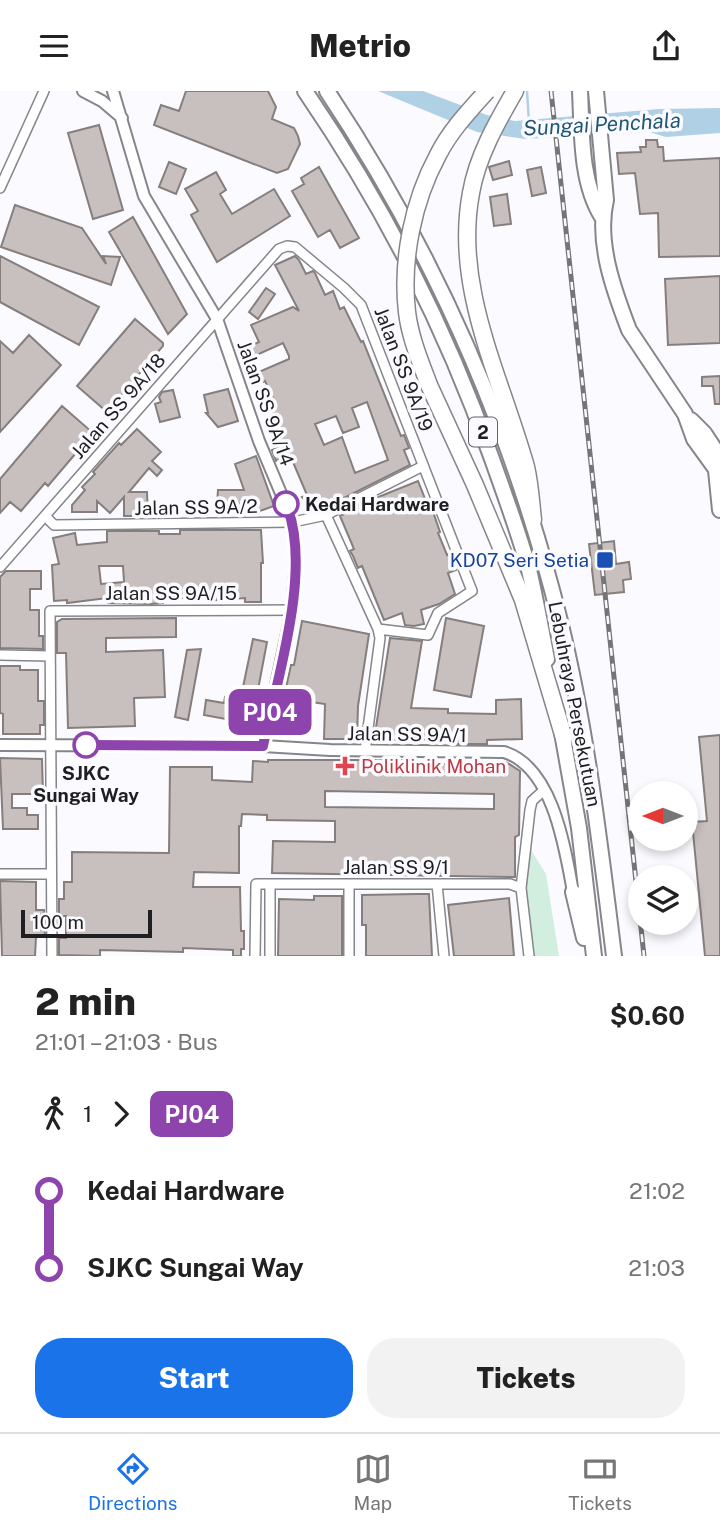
<!DOCTYPE html>
<meta charset="utf-8">
<style>
:root{--surface:#fff;--page:#f2f2f2;--text:#222;--muted:#767676;--line:#e0e0e0;--accent:#1a73e8}
body{margin:0;font-family:"Public Sans",sans-serif;background:var(--page);color:var(--text);height:100vh;display:flex;flex-direction:column;font-size:26px;white-space:nowrap}
*{box-sizing:border-box;margin:0}
p{font-size:23px;color:var(--muted)}
.icon{flex:none;width:38px;height:38px;fill:none;stroke:currentColor;stroke-width:2;stroke-linecap:round;stroke-linejoin:round}
.map{position:relative;height:865px;overflow:hidden}
.panel{display:flex;flex-direction:column;background:var(--surface);flex:1}
.panel>*{flex:none}
.badge{padding:0 14px;border-radius:10px;font-size:24px;line-height:46px}
.needle{width:46px;rotate:270deg}
.fabs{position:absolute;left:628px;top:690px;display:grid;gap:14px}
.fabs a{display:grid;place-items:center;width:70px;height:70px;border-radius:50%;background:var(--surface);box-shadow:0 4px 10px #0003;font-size:35px}
.scale{position:absolute;left:21px;bottom:18px;width:131px;box-sizing:border-box;padding-left:7px;border:4px solid #1f1f22;border-top:0;font-size:19px;line-height:24px;white-space:nowrap;color:#1f1f22;-webkit-text-stroke:5px #fbfbff;paint-order:stroke}
.map>.badge{position:absolute;translate:-50% -50%;box-shadow:0 0 0 4px #fff}
.legs{display:flex;align-items:center;gap:10px;height:77px;padding:0 35px;font-size:23px}
.legs p{margin-inline-start:auto}
.head{display:flex;align-items:center;justify-content:space-between;height:119px;padding:0 35px}
h1{font-size:38px;font-weight:800;line-height:52px}
.button{display:flex;gap:14px;margin-top:auto;padding:14px 35px}
.button a{flex:1;height:80px;border-radius:28px;background:var(--accent);color:#fff;font-size:28px;font-weight:800;line-height:80px;text-align:center}
.button a+a{background:var(--page);color:var(--text)}
ul{padding:0 35px;list-style:none}
li{display:flex;align-items:center;gap:24px;height:77px;font-size:26px}
li i{display:grid;place-items:center;width:10px;height:100%;margin:0 9px;background:currentColor}
li i::after{content:'';width:18px;height:18px;margin:-9px;border:5px solid;border-radius:50%;background:var(--surface)}
li p{margin-inline-start:auto}
li:first-child i{background:linear-gradient(#0000 50%,currentColor 0)}
li:last-child i{background:linear-gradient(currentColor 50%,#0000 0)}
header{display:flex;justify-content:space-between;align-items:center;height:91px;padding:0 35px;background:var(--surface);font-size:32px;font-weight:800}
.menu{display:flex;justify-content:space-around;align-items:center;height:98px;border-top:2px solid var(--line);background:var(--surface);font-size:19px;color:var(--muted)}
.menu a{display:grid;justify-items:center;gap:4px}
.menu .on{color:var(--accent)}
.map>svg:first-child{display:block}
.green{fill:#d2eedf}
.water{fill:#b0d1e5}
.lines{fill:none;stroke-linecap:round;stroke-linejoin:round}
.stream{stroke:#b0d1e5;stroke-width:2.5}
.building{fill:#c7c0bf;stroke:#857e7d;stroke-width:2;fill-rule:evenodd}
.minor-casing{stroke:#85868b;stroke-width:12}
.tertiary-casing{stroke:#85868b;stroke-width:14}
.primary-casing{stroke:#85868b;stroke-width:18}
.trunk-casing{stroke:#85868b;stroke-width:18}
.motorway-casing{stroke:#85868b;stroke-width:19}
.minor{stroke:#fff;stroke-width:9}
.tertiary{stroke:#fff;stroke-width:10}
.primary{stroke:#fff;stroke-width:14}
.trunk{stroke:#fff;stroke-width:14}
.motorway{stroke:#fff;stroke-width:16}
.rail-casing{stroke:#757578;stroke-width:5}
.rail{stroke:#fbfbff;stroke-width:2.5;stroke-dasharray:8;stroke-linecap:butt}
.motorway-bridge-casing{stroke:#85868b;stroke-width:19;stroke-linecap:butt}
.motorway-bridge{stroke:#fff;stroke-width:16}
.line-1-casing{stroke:#fff;stroke-width:16}
.line-1{stroke:#8e44ad;stroke-width:10}
.stop-1-dot{fill:#fff;stroke:#8e44ad;stroke-width:3.5}
.transit-dot{fill:#1a4fb4;stroke:#fbfbff;stroke-width:2.5}
.health-dot{fill:#e0444e;stroke:#fbfbff;stroke-width:2.5}
.labels{text-anchor:middle;dominant-baseline:central;stroke-width:7;stroke-linejoin:round;paint-order:stroke}
.shield{fill:#fbfbff;stroke:#616164;stroke-width:2}
.shield-label{font-size:18px;font-weight:bold;fill:#1f1f22}
.street-label{font-size:19px;fill:#1f1f22;stroke:#fbfbff}
.stop-label{font-size:19px;font-weight:bold;fill:#1f1f22;stroke:#fbfbff;text-anchor:start}
.transit-label{font-size:19px;fill:#164399;stroke:#fbfbff;text-anchor:end}
.health-label{font-size:19px;fill:#be3a42;stroke:#fbfbff;text-anchor:start}
.water-label{font-size:21px;font-style:italic;fill:#1e5673;stroke:#fbfbff}
</style>
<header><svg class="icon" aria-label="menu" viewBox="0 0 24 24"><path d="M4 6h16M4 12h16M4 18h16"/></svg>Metrio<svg class="icon" aria-label="share" viewBox="0 0 24 24"><path d="M12 15V3M7 8l5-5 5 5M5 13v7h14v-7"/></svg></header>
<div class="map">
<svg width="720" height="865" viewBox="0 0 720 865">
<rect width="100%" height="100%" fill="#fbfbff"/>
<!-- green -->
<path class="green" d="M531,759L546,783L559,865H533L526,797Z"/>
<!-- water -->
<path class="water" d="M378,0H423L487,24L515,30L659,18L720,17V42L666,46L649,41L525,48L477,41Z"/>
<g class="lines">
<!-- stream -->
<path class="stream" d="M527,0L529,32"/>
</g>
<!-- building -->
<path class="building" d="M186,0H268L276,16L272,28L294,37L298,45L300,53L288,78L277,82L154,34L161,14L179,20Z
M99,34L123,119L93,128L68,42Z
M646,49H657L658,56H663L664,70L720,67V165L659,166L658,122L640,123L635,82L619,83L617,62L641,61L640,56H646Z
M509,70L512,84L493,89L489,76Z
M169,71L186,78L176,103L159,96Z
M319,76L359,147L340,157L330,139L318,146L292,100L304,93L301,87Z
M541,76L546,102L532,105L527,79Z
M216,81L226,99L220,103L232,123L274,98L290,125L217,171L191,124L198,120L185,98Z
M507,103L511,133L494,135L490,106Z
M15,114L82,137L106,173L103,165L120,166L111,194L1,156Z
M133,126L187,223L168,243L109,141Z
M0,165L99,216L79,254L0,211Z
M295,165L299,169L306,183L313,180L315,182L325,204L333,200L340,218L344,216L361,251L363,250L401,345L404,344L409,357L404,359L410,374L346,406L314,418L302,406L307,404L290,364L276,370L272,359L280,356L271,335L277,332L268,312L274,309L265,290L258,293L254,283L289,268V265L283,252L250,267L246,257L259,251L251,234L293,216L299,220L275,174ZM367,311L388,369L355,382L342,346L324,354L315,333L336,325L343,342L359,336L352,317Z
M720,185V252L668,254L665,188Z
M266,197L275,203L258,228L249,221Z
M135,228L163,252V255L107,321L77,295Z
M29,244L61,274L0,341V250L13,262Z
M720,285V313H715L713,295H702V286Z
M228,298L238,330L218,336L206,322H208L204,304Z
M173,299L180,326L160,331L155,313L161,311L159,306L162,301Z
M62,315L93,342L48,395L45,392L21,420L10,411L0,422V388Z
M137,338L161,361L152,370L162,379L157,385L149,377L129,401H147L148,425H124V406L110,422L97,410V421H72V414L85,399L82,396L95,383L93,381L119,352L121,354Z
M256,365L274,415L257,421H245L244,413L217,412L218,399H244L235,373Z
M418,390L426,410L429,409L440,441L438,442L447,464L450,463L456,479L448,482L455,503L439,513L421,519L424,533L414,535L405,534L402,522L384,529L362,475L358,477L353,465L350,460L354,458L340,425L371,409Z
M180,439H261L263,472H261V511H245V507L206,510V506L163,508V512L152,513L108,512L107,507L67,512V509L54,510L52,474L59,473L53,447L75,442L77,454L107,451V440H159V443H180ZM99,475H123L124,491L101,493Z
M614,450L616,473L629,471L631,488L623,489L624,501L595,504L589,453Z
M6,480H41V498H30V519H39V545H43V558L0,557V486Z
M176,527V546L106,547V561L163,559L165,606L134,607L135,635L68,637L66,562H57V531L62,528Z
M446,527L484,535L471,606L434,599Z
M302,530L369,543L358,615L357,648H324L325,613L311,611L305,644L277,638L291,574H294Z
M390,547L422,550L411,617L448,618V622L496,623V609L521,608L522,648L487,649V653H455V648L374,649Z
M253,548L267,551L257,604L242,601Z
M201,558L188,629L175,626L187,559Z
M0,575H20V579H38V610H44V634H40V643H3V623L0,622Z
M225,606L246,610L242,631L204,624L206,609L224,612Z
M720,644V865H705L692,731L707,730L699,646Z
M0,667L42,668L43,703H12V717H27V724H38V738H3Z
M268,669H407V672L445,673L506,671L520,680L519,744L515,746V786L272,782L273,750L335,751V730L267,729V724L242,723L241,735H239V782L194,781L193,796H240L241,840H244V858H241V865H233V859L183,857V861L100,859V865L59,864V847H66V825H59V808H64V791H72V761L169,762L170,676H212V689L252,691L253,670L268,671ZM325,700L494,703V718L325,716Z
M0,790L36,791V819H44L45,846H36L35,865H2Z
M416,803H429L432,865H366V834H362V804Z
M314,805H342V865H278L279,808L314,809Z
M509,807L514,865H454L448,814Z"/>
<g class="lines">
<defs>
<path id="minor" d="M0,97L44,0
M326,424L378,538L380,547L365,660
M45,425L54,434L293,431L326,424L423,375
M0,476L279,158L287,155L295,156L344,197L361,214L472,500L438,522L428,544L378,538
M0,564L50,565
M0,783H51
M437,793L444,865
M52,865L50,520L292,519
M255,865L256,793H510L521,797
M270,865V793
M349,865V793
M529,865L521,797L530,719L532,710L543,700"/>
<path id="tertiary" d="M83,0L102,10L122,27
M113,0L144,105L217,228L259,350L293,431L296,470L292,519L263,655
M0,654L263,655L330,659L504,661C553,676 565,757 573,801"/>
<path id="primary" d="M580,0C582,40 580,91 602,126
M596,0L606,109C596,151 614,200 629,239L685,323L694,348L720,384
M691,329L704,342L720,366
M716,379L720,419"/>
<path id="trunk" d="M305,0C385,117 445,235 492,368C505,405 519,442 529,479C536,508 541,538 547,568
M327,0C435,162 513,341 560,530C587,640 600,753 614,865
M561,636L579,737L594,865
M573,801L584,847"/>
<path id="motorway" d="M515,0C497,31 477,66 471,102C453,197 501,286 526,376C530,392 531,411 533,429
M429,294L475,394L523,509L564,647"/>
</defs>
<!-- minor casing -->
<use href="#minor" class="minor-casing"/>
<!-- tertiary casing -->
<use href="#tertiary" class="tertiary-casing"/>
<!-- primary casing -->
<use href="#primary" class="primary-casing"/>
<!-- trunk casing -->
<use href="#trunk" class="trunk-casing"/>
<!-- motorway casing -->
<use href="#motorway" class="motorway-casing"/>
<!-- minor -->
<use href="#minor" class="minor"/>
<!-- tertiary -->
<use href="#tertiary" class="tertiary"/>
<!-- primary -->
<use href="#primary" class="primary"/>
<!-- trunk -->
<use href="#trunk" class="trunk"/>
<!-- motorway -->
<use href="#motorway" class="motorway"/>
<defs>
<path id="rail" d="M551,0L644,865"/>
</defs>
<!-- rail casing -->
<use href="#rail" class="rail-casing"/>
<!-- rail -->
<use href="#rail" class="rail"/>
<defs>
<path id="motorway-bridge" d="M429,294C420,270 410,246 407,221C401,169 413,110 438,64C450,40 469,20 487,0"/>
</defs>
<!-- motorway-bridge casing -->
<use href="#motorway-bridge" class="motorway-bridge-casing"/>
<!-- motorway-bridge -->
<use href="#motorway-bridge" class="motorway-bridge"/>
</g>
<g class="lines">
<defs>
<path id="line-1" d="M86,654L263,655C277,588 313,477 286,413"/>
</defs>
<!-- line-1 casing -->
<use href="#line-1" class="line-1-casing"/>
<!-- line-1 -->
<use href="#line-1" class="line-1"/>
</g>
<!-- markers -->
<g class="stop-1-dot">
<circle cx="286" cy="413" r="12"/>
<circle cx="86" cy="654" r="12"/>
</g>
<rect class="transit-dot" x="596" y="460" width="18" height="18" rx="3.5"/>
<path class="health-dot" d="M341.5 664.5h7v7h7v7h-7v7h-7v-7h-7v-7h7z"/>
<g class="labels">
<!-- shield labels -->
<rect class="shield" x="469" y="326.5" width="28" height="29" rx="5"/>
<g class="shield-label">
<text x="483" y="341">2</text>
</g>
<!-- street labels -->
<g class="street-label">
<text transform="translate(404 278) rotate(69)">Jalan SS 9A/19</text>
<text transform="translate(266 312) rotate(70)">Jalan SS 9A/14</text>
<text transform="translate(118 315) rotate(-49)">Jalan SS 9A/18</text>
<text transform="translate(196 416) rotate(-1)">Jalan SS 9A/2</text>
<text x="171" y="502">Jalan SS 9A/15</text>
<text transform="translate(575 613) rotate(79)">Lebuhraya Persekutuan</text>
<text transform="translate(407 643) rotate(1)">Jalan SS 9A/1</text>
<text x="396" y="776">Jalan SS 9/1</text>
</g>
<!-- stop labels -->
<g class="stop-label">
<text x="305" y="413">Kedai Hardware</text>
<text x="86" y="682" text-anchor="middle">SJKC<tspan x="86" dy="22">Sungai Way</tspan></text>
</g>
<!-- transit labels -->
<g class="transit-label">
<text x="589" y="469">KD07 Seri Setia</text>
</g>
<!-- health labels -->
<g class="health-label">
<text x="361" y="675">Poliklinik Mohan</text>
</g>
<!-- water labels -->
<g class="water-label">
<text transform="translate(602 33) rotate(-3)">Sungai Penchala</text>
</g>
</g>
</svg>
<div class="fabs">
<a><svg class="needle" viewBox="-14 -14 28 28"><path d="M0-13l5 13h-10z" fill="#e53935"/><path d="M0 13l5-13h-10z" fill="#767676"/></svg></a>
<a><svg class="icon" aria-label="layers" viewBox="0 0 24 24"><path d="M12 4l9 5-9 5-9-5zM3 14l9 5 9-5"/></svg></a>
</div>
<div class="scale">100 m</div>
<b class="badge" style="left:270px;top:621px;background:#8e44ad;color:#fff">PJ04</b>
</div>
<section class="panel">
<div class="head"><div><h1>2 min</h1><p>21:01 – 21:03 · Bus</p></div><b>$0.60</b></div>
<div class="legs"><svg class="icon" aria-label="walk" viewBox="0 0 24 24"><circle cx="13" cy="4" r="2"/><path d="M13 8l-2 6 4 7M11 14l-3 7M7 12l3-4h3l4 4"/></svg>1<svg class="icon" aria-label="forward" viewBox="0 0 24 24"><path d="M9 5l7 7-7 7"/></svg><b class="badge" style="background:#8e44ad;color:#fff">PJ04</b></div>
<ul>
<li><i style="color:#8e44ad"></i><b>Kedai Hardware</b><p>21:02</p></li>
<li><i style="color:#8e44ad"></i><b>SJKC Sungai Way</b><p>21:03</p></li>
</ul>
<div class="button"><a>Start</a><a>Tickets</a></div>
</section>
<nav class="menu">
<a class="on"><svg class="icon" aria-label="directions" viewBox="0 0 24 24"><path d="M12 3l9 9-9 9-9-9zM9 14v-3h6M13 9l2 2-2 2"/></svg>Directions</a>
<a><svg class="icon" aria-label="map" viewBox="0 0 24 24"><path d="M3 6l6-2 6 2 6-2v14l-6 2-6-2-6 2zM9 4v14M15 6v14"/></svg>Map</a>
<a><svg class="icon" aria-label="tickets" viewBox="0 0 24 24"><path d="M3 7h18v10H3zM15 7v10"/></svg>Tickets</a>
</nav>
